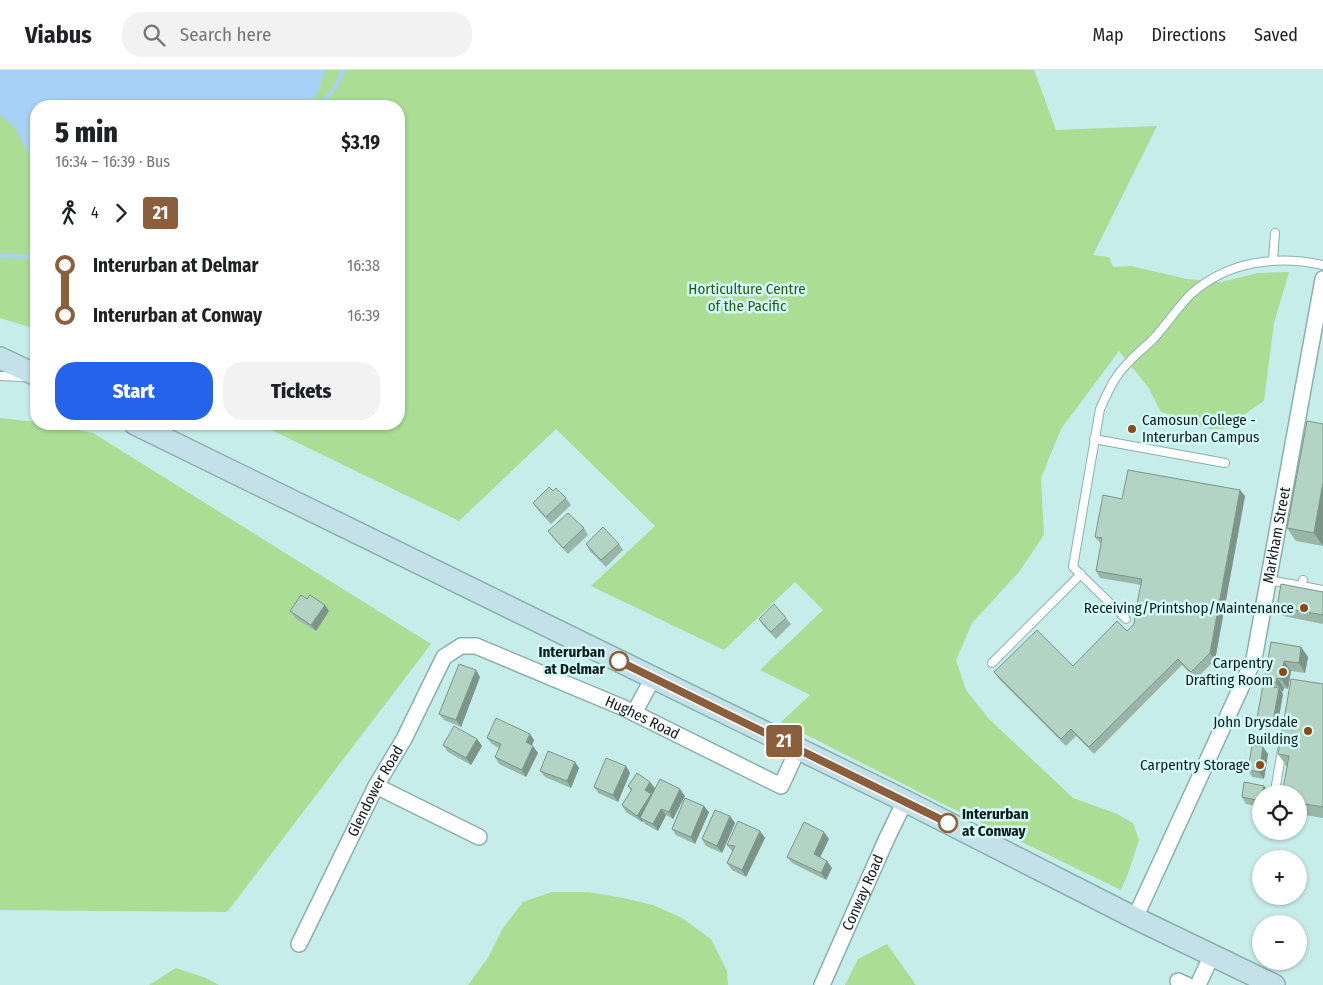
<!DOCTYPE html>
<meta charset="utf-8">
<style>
:root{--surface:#fff;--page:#f2f2f2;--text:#202124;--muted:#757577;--line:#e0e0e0;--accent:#2563eb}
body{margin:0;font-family:"Fira Sans Condensed",sans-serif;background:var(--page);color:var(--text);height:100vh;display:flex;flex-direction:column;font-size:19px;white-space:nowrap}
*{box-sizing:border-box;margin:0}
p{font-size:16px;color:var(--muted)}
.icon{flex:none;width:28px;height:28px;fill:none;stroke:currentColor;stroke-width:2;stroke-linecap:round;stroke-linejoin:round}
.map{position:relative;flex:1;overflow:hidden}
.drawer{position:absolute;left:30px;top:30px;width:375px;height:330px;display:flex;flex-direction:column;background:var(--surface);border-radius:20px;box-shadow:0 1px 4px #0004}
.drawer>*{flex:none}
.badge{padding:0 10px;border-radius:4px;font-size:18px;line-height:32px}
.controls{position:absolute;left:1252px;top:715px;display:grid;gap:10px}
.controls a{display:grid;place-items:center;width:55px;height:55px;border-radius:50%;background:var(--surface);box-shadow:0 1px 4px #0004;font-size:25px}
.map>.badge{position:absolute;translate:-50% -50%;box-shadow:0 0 0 2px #fff}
.legs{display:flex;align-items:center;gap:8px;height:55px;padding:0 25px;font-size:16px}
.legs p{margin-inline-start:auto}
.summary{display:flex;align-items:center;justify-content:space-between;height:85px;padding:0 25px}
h1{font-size:28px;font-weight:800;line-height:38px}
.cta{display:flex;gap:10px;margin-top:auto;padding:10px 25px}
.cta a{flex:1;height:58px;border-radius:20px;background:var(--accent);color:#fff;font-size:20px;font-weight:800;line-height:58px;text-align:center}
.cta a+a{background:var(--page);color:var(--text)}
ul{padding:0 25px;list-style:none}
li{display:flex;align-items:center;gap:18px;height:50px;font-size:19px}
li i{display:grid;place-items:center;width:8px;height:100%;margin:0 6px;background:currentColor}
li i::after{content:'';width:12px;height:12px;margin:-6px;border:4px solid;border-radius:50%;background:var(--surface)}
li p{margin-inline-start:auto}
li:first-child i{background:linear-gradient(#0000 50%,currentColor 0)}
li:last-child i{background:linear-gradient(currentColor 50%,#0000 0)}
header{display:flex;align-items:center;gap:30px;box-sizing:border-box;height:70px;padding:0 25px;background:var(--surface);border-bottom:1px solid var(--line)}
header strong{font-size:24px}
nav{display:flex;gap:28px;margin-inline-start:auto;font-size:18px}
.search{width:350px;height:45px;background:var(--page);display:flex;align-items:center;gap:12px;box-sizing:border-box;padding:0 18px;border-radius:20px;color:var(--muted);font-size:19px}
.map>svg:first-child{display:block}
.green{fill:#abdd95}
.water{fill:#a7d1f7}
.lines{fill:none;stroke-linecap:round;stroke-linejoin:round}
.stream{stroke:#a7d1f7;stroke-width:4}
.lane-casing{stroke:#8ab0ae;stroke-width:10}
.street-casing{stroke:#8ab0ae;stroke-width:18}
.secondary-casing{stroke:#8ab0ae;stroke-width:24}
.lane{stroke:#fff;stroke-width:8}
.street{stroke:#fff;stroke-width:15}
.secondary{stroke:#c4e0e8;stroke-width:21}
.wall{fill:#9ab6a9}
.shaded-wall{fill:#7d9489}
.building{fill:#b3d4c4;stroke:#7d9489}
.line-1-casing{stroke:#fff;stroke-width:11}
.line-1{stroke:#8b5e3c;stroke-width:8}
.poi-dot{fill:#8c4b16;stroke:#d3faf8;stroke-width:2}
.stop-1-dot{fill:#fff;stroke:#8b5e3c;stroke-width:2.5}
.labels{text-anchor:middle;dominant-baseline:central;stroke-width:5;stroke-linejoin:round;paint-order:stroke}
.park-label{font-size:15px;fill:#2c5b0e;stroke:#d3faf8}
.poi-label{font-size:15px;fill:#0d1c1b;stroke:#d3faf8;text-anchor:end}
.street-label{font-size:15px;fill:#0d1c1b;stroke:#d3faf8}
.stop-label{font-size:15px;font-weight:bold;fill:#0d1c1b;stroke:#d3faf8;text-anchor:end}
</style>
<header>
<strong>Viabus</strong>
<div class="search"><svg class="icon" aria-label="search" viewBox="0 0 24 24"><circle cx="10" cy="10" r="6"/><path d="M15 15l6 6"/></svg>Search here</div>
<nav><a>Map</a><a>Directions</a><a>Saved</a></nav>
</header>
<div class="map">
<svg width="1323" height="915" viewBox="0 0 1323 915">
<rect width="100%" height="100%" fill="#c6edea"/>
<!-- green -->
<path class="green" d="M0,0H1034L1056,60L1157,56L1093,185L1109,187L1113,197L1131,196L1187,209L1221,212L1258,203L1289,202L1274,253L1264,331L1223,359H1210L1182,348L1161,342L1148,317L1119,281L1061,359L1041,408L1044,465L1019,502L972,553L956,590L966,620L988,648L1073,728L1115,743L1133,753L1139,770L1129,801L1121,820L937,731L781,652L810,625L760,600L823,540L795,512L724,580L591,516L655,456L556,359L459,451L259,354H399V36H36V259L0,248Z
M0,348L36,352V354H47L93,363L431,574L227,842L0,840Z
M552,822H589L623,828L653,835L682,848L711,869L727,901L728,915H468L488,888L503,858L523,832Z
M887,874L916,915H845L858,889Z
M176,898L206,908L219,915H149Z"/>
<!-- water -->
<path class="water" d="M0,0H325L317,25L303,36H36V88L30,86L15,58L0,44Z"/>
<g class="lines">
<!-- stream -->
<path class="stream" d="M318,36L335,18L344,0
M0,186L36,187"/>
<defs>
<path id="lane" d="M1273,190L1275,163
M0,306L23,307
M1094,369L1225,393
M1268,510L1302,516L1303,510
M1302,516L1323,520
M1126,549L1073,497L1100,339C1107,324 1114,307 1127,294C1135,284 1146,277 1154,268C1167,254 1178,237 1191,224C1228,191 1276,185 1323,195
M992,593L1081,504
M1276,715L1282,680"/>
<g id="street">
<path d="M634,643L653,608"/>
<path d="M376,716L479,767"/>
<path id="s1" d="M1135,848L1254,589L1323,209"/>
<path id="s2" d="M299,874L376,716L404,669L444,587L461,576H476L624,638L781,716L798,679"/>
<path d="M1178,911L1187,915"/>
<path id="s3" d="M822,915L887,768L905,731"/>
<path d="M1198,915L1212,885"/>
</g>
<path id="secondary" d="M0,288L36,305
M135,354L905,731L1135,848L1274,915"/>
</defs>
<!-- lane casing -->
<use href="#lane" class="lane-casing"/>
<!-- street casing -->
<use href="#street" class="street-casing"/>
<!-- secondary casing -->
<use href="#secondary" class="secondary-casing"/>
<!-- lane -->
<use href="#lane" class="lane"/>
<!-- street -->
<use href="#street" class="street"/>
<!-- secondary -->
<use href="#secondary" class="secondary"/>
</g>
<!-- wall -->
<path class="wall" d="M1307,351L1323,476L1296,471L1287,458Z
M553,421L566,428L571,435L551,454L538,440L533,433Z
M1245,426L1215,590L1196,609L1182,595L1094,684L1076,666L1066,676L999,609L994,602L1073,596L1127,561L1134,554L1135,547L1128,538L1136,539L1141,515L1100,508L1096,501L1101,474L1095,467L1122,429Z
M584,458L588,465L568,484L553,468L548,461Z
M586,474H619L623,480L606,497L590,481Z
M1323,522V554L1283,546L1277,537Z
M325,535L329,541L316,561L295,548L290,541Z
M786,548L791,554L776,569L763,555L759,549Z
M1271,572L1301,577L1308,587L1305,603L1291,601L1288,619L1284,618L1282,622L1283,624L1277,658L1262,655L1257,648L1268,616L1264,611Z
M480,607L461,657L444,650L439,644Z
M1323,614V748L1299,744V724L1287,697L1278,684Z
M530,664L534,670L532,676L538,683L526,707L499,694L495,687L499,678L492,674L487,668Z
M477,669L482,676L471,695L448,682L443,675Z
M1268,684L1264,709L1252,707L1248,700Z
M575,692L579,698L571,718L545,707L540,701Z
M626,696L630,703L618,732L598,723L594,717Z
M650,712L655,718L685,726L673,749L666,745L658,761L645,754L643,751L642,752L626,742L622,735L631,721L628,716Z
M1269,722L1268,724H1261V737L1246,734L1242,727Z
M709,742L695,774L676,765L672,759Z
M730,746L735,753L722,783L706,776L702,769Z
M760,761L765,768L746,807L732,800L727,793L733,782L732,781L727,775Z
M829,769L820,788L832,798L826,810L792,793L787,787Z"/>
<!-- shaded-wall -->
<path class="shaded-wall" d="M1323,412V476L1314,463Z
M1240,420L1245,426L1215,590L1210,583Z
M325,535L329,541L316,561L311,555Z
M1301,577L1308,587L1305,603L1299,593Z
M1284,591L1291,601L1288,619L1281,609Z
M476,600L480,607L461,657L456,650Z
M1277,608L1284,618L1283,622L1276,613Z
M1279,618L1283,624L1277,658L1273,651Z
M530,664L534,670L530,679L526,672Z
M477,669L482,676L471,695L466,688Z
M533,676L538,683L526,707L522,700Z
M1263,677L1268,684L1264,709L1259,702Z
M575,692L579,698L571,718L567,711Z
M626,696L630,703L618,732L613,725Z
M650,712L655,719L651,724L656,731L640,748L643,751L642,752L637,746L645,720Z
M1264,716L1269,722L1268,724H1262Z
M680,719L685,726L673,749L669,742Z
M704,736L709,742L695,774L691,767Z
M661,739L666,745L658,761L653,754Z
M730,746L735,753L722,783L717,776Z
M760,761L765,768L746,807L742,800Z
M824,762L829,769L818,791L814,784Z
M827,791L832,798L826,810L821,803Z"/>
<!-- building -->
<path class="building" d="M1307,351L1323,354V412L1314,463L1287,458Z
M1128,400L1240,420L1210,583L1191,602L1178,589L1089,677L1071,659L1061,669L994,602L1037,560L1073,596L1117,551L1127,561L1134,554L1135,545L1128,538L1136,539L1142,509L1096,501L1102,468L1095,467L1103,425L1122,429Z
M549,417L553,421L556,418L566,428L546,447L533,433Z
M568,443L584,458L563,478L548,461Z
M603,457L619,474L601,490L586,474Z
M1281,514L1323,522V545L1277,537Z
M301,525L307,529L310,525L325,535L311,555L290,541Z
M774,534L786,548L771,562L759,549Z
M1271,572L1301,577L1299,593L1284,591L1281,609L1277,608L1276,613L1264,611Z
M459,594L476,600L456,650L439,644Z
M1291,609L1323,614V737L1299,733V724H1282L1289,686L1278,684Z
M1263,615L1279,618L1273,651L1257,648Z
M496,648L530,664L526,672L533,676L522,700L495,687L501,674L487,668Z
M454,656L477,669L466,688L443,675Z
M1252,675L1263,677L1259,702L1248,700Z
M548,681L575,692L567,711L540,701Z
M606,688L626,696L613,725L594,717Z
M637,703L650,712L645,720L651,724L637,746L622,735L632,719L628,716Z
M660,709L680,719L669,742L661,739L653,754L640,748Z
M1244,712L1264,716L1262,724H1261V731L1242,727Z
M685,728L704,736L691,767L672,759Z
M715,740L730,746L717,776L702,769Z
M738,751L760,761L742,800L727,793L735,776L727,775Z
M804,752L824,762L814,784L827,791L821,803L787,787Z"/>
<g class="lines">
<defs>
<path id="line-1" d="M619,591L948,753"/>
</defs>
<!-- line-1 casing -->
<use href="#line-1" class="line-1-casing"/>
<!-- line-1 -->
<use href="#line-1" class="line-1"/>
</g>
<!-- markers -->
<g class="poi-dot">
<circle cx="1132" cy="359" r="5"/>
<circle cx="1304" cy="538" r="5"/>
<circle cx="1283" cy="602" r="5"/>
<circle cx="1308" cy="661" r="5"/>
<circle cx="1260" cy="695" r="5"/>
</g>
<g class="stop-1-dot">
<circle cx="619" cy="591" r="9"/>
<circle cx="948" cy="753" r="9"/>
</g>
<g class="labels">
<!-- park labels -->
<g class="park-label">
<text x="747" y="219">Horticulture Centre<tspan x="747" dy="17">of the Pacific</tspan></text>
</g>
<!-- poi labels -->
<g class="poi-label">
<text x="1142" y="350" text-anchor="start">Camosun College -<tspan x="1142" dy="17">Interurban Campus</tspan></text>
<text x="1294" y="538">Receiving/Printshop/Maintenance</text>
<text x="1273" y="593">Carpentry<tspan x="1273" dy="17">Drafting Room</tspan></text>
<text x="1298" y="652">John Drysdale<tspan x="1298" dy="17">Building</tspan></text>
<text x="1250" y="695">Carpentry Storage</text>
</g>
<!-- street labels -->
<g class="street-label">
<text stroke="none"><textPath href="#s1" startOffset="411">Markham Street</textPath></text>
<text stroke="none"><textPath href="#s2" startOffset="538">Hughes Road</textPath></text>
<text stroke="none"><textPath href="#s2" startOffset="171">Glendower Road</textPath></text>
<text stroke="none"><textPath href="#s3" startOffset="101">Conway Road</textPath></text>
</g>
<!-- stop labels -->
<g class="stop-label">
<text x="605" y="582">Interurban<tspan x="605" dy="17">at Delmar</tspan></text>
<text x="962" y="744" text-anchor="start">Interurban<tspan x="962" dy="17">at Conway</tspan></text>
</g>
</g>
</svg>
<div class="controls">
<a><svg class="icon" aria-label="locate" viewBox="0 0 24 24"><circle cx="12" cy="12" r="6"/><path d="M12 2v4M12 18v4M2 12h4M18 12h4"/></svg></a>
<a>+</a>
<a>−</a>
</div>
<b class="badge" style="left:784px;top:671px;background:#8b5e3c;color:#fff">21</b>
<section class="drawer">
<div class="summary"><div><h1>5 min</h1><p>16:34 – 16:39 · Bus</p></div><b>$3.19</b></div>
<div class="legs"><svg class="icon" aria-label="walk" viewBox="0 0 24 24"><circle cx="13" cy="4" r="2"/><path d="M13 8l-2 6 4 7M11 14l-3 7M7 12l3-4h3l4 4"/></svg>4<svg class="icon" aria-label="forward" viewBox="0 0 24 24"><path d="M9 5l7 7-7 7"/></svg><b class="badge" style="background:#8b5e3c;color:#fff">21</b></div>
<ul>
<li><i style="color:#8b5e3c"></i><b>Interurban at Delmar</b><p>16:38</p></li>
<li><i style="color:#8b5e3c"></i><b>Interurban at Conway</b><p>16:39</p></li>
</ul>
<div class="cta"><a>Start</a><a>Tickets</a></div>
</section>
</div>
